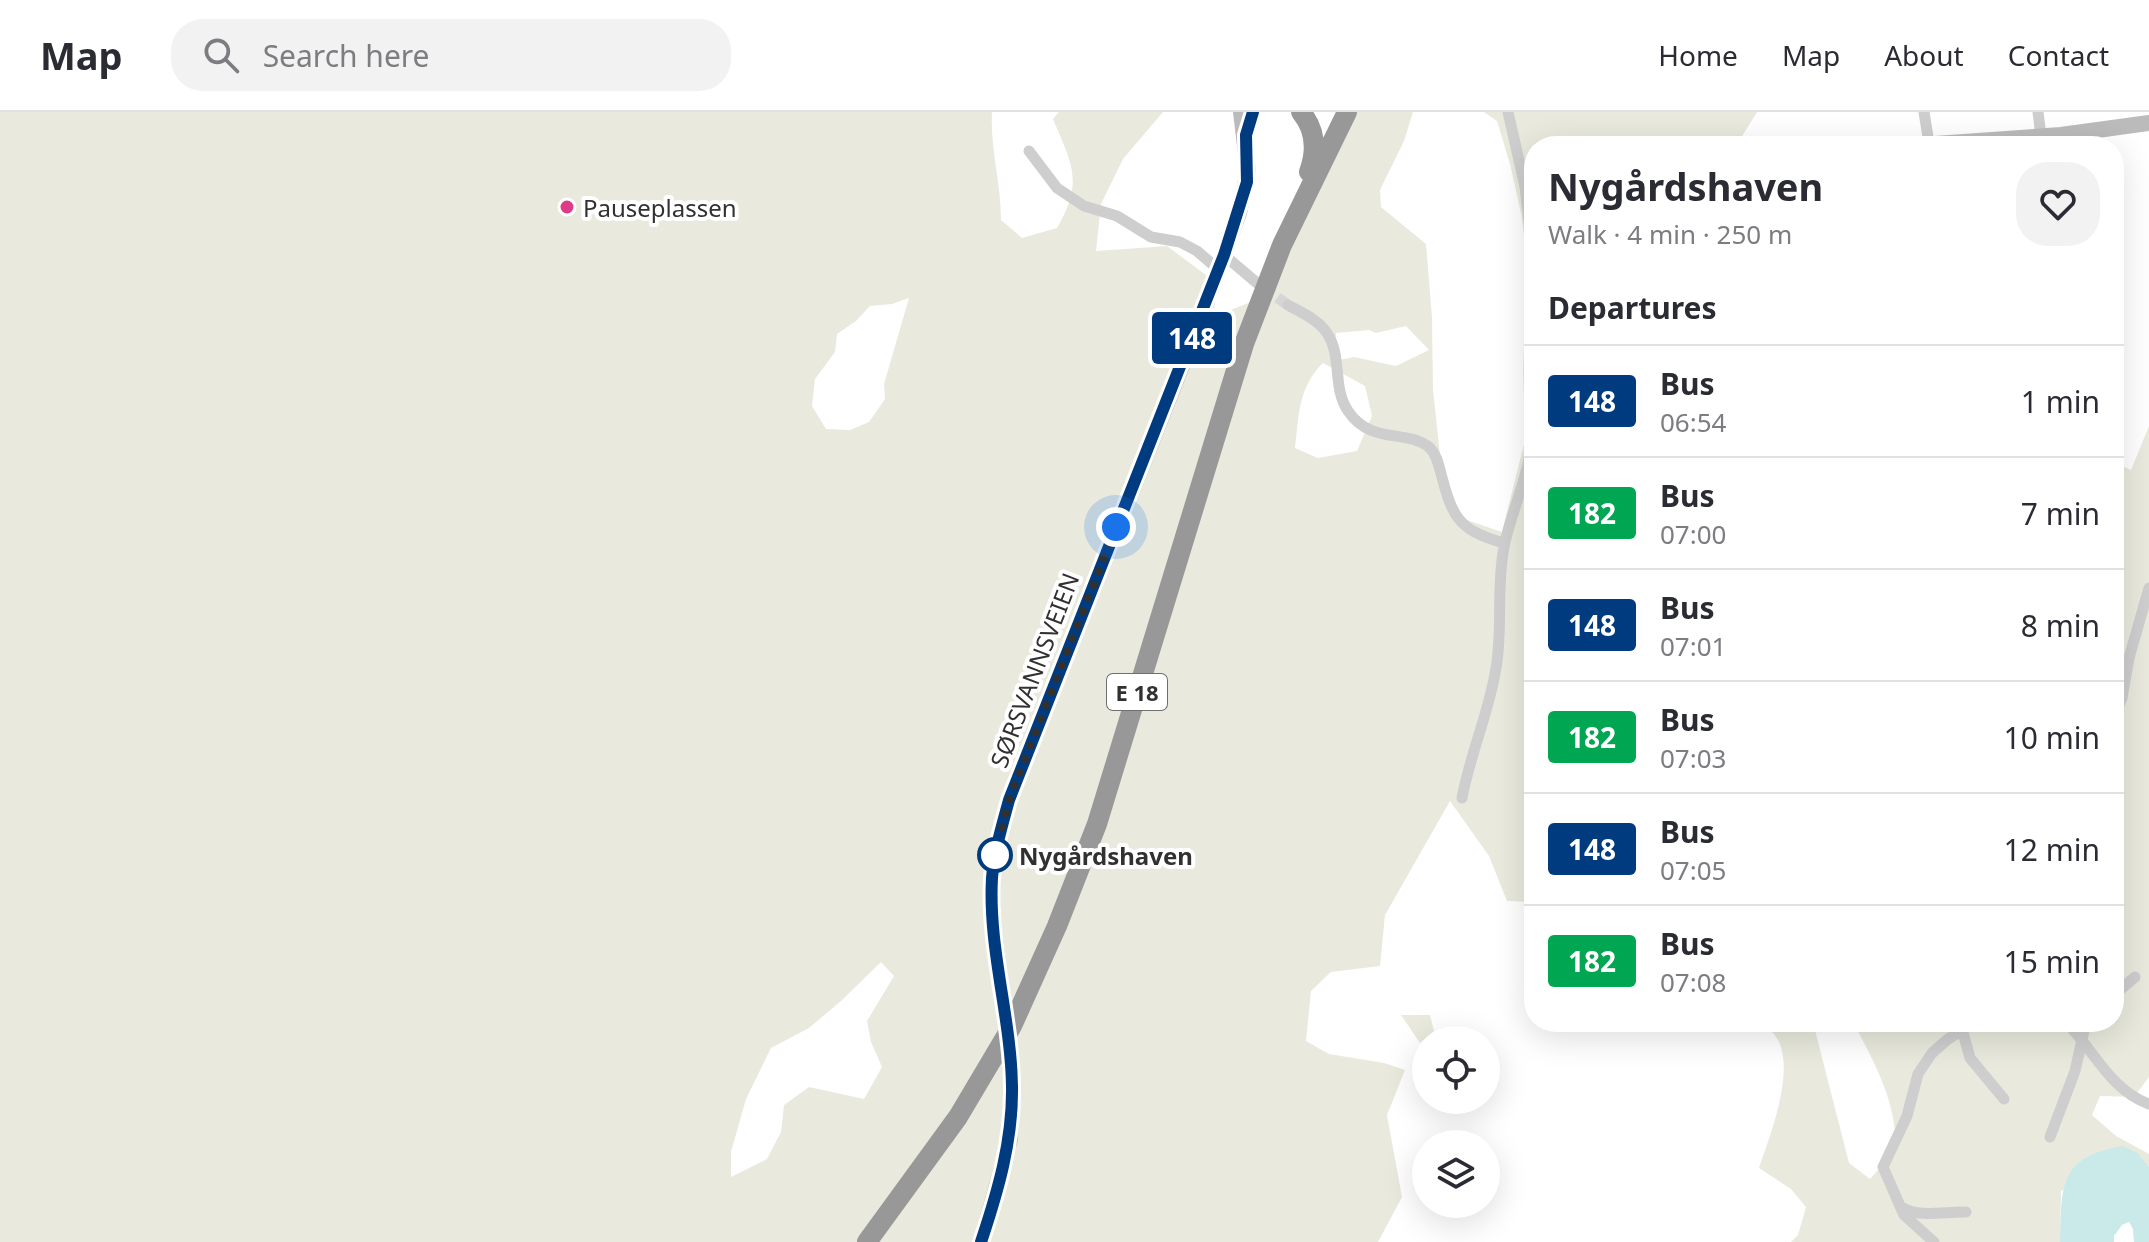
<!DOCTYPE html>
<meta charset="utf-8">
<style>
:root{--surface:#fff;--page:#f2f2f3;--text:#2b2b33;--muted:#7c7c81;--line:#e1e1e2}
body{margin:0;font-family:"Noto Sans",sans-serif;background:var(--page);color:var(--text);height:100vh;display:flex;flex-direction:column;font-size:30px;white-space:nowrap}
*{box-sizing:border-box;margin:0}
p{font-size:26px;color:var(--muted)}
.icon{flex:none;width:44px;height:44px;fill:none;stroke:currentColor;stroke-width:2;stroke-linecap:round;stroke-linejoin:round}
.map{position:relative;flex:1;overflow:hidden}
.sheet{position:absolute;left:1524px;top:24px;width:600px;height:896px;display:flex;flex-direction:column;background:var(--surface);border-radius:32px;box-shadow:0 8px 32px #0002}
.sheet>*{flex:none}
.badge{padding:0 16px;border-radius:6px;font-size:28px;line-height:52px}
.controls{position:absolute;left:1412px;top:914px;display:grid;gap:16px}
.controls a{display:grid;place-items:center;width:88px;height:88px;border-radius:50%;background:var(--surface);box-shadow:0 8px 32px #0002;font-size:40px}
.you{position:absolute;width:40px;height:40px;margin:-20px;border:6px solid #fff;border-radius:50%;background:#1a73e8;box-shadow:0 0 0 12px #1a73e833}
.map>.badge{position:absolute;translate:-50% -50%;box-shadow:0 0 0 4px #fff}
h2{padding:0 24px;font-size:30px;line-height:72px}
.round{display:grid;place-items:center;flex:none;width:84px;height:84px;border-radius:32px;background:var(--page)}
.overview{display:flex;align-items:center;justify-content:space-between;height:136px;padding:0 24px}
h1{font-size:38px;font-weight:700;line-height:60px}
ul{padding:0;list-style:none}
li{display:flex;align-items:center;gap:24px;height:112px;padding:0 24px;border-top:2px solid var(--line)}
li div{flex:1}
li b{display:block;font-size:30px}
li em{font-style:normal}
li .badge{min-width:88px;font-weight:700;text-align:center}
header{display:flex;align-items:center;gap:48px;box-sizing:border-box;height:112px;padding:0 40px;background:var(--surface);border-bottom:2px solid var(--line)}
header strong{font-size:38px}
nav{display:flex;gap:44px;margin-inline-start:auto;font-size:28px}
.search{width:560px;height:72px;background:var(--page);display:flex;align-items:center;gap:20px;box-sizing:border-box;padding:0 28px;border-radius:32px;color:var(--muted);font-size:30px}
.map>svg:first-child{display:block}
.green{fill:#e9eadd;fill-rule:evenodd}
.water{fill:#caeaea}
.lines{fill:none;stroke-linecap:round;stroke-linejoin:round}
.street-tunnel{stroke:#d6d6d6;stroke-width:11;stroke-dasharray:11 5.5;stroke-linecap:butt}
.street{stroke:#cecece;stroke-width:11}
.secondary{stroke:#bbb;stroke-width:16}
.highway{stroke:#989898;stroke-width:20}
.secondary-bridge{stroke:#bbb;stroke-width:16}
.line-casing{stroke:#fff;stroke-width:18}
.line{stroke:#003b80;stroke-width:12}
.walk{stroke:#313131;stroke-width:8;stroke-dasharray:0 14.4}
.poi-dot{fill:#df3c87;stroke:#fff;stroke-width:3}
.stop-dot{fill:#fff;stroke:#003b80;stroke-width:4}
.labels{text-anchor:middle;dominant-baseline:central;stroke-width:8;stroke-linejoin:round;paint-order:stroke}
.shield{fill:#fff;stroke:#6f6f6f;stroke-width:2}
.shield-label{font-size:22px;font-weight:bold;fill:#313131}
.poi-label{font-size:24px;fill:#313131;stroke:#fff;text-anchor:start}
.street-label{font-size:24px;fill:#313131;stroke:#fff}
.stop-label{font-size:24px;font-weight:bold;fill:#313131;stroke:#fff;text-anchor:start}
</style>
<header>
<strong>Map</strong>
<div class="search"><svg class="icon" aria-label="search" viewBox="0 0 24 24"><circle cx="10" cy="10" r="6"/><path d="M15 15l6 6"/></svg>Search here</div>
<nav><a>Home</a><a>Map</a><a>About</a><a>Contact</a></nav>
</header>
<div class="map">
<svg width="2149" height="1130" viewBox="0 0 2149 1130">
<rect width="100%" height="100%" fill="#fff"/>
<!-- green -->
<path class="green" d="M0,0H992C990,36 1001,71 1001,108L1022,126L1057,116C1084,69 1072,53 1053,7L1059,0H1163L1123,47L1101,92L1096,139L1167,134L1214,169L1215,204L1251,190L1340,0H1413L1404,29L1380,78L1381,95L1426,132L1432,205L1433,277L1442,363L1461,406L1502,420L1525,328L1523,258L1527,148L1521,101L1510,52L1497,9L1484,0H1757L1741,26L1747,34H1534V790L1507,789L1489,744L1450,689L1385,803L1380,854L1331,860L1311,879L1306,929L1329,942L1384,951L1405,958L1387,1003L1402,1085L1378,1130H0ZM909,186L884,272L885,287L869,310L850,318L826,317L812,294L815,267L835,240L837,222L856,209L870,194L892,192ZM1406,214L1429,238L1396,254L1354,245L1334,249L1336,221L1369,218L1376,221ZM1323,251L1365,274L1372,304L1357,339L1318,346L1295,336C1299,304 1298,275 1323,251ZM881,850L894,864L867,909L871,930L882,955L864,987L809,975L784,993L781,1020L767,1047L731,1065V1040L746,987L771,936L809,916L841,889Z
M2149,314V965L2134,985L2100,984L2092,1003L2116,1024L2149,1042V1055L2139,1042L2061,1079L2060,1130H1791L1798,1123L1806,1095L1791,1077L1759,1056C1770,1023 1794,963 1779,930C1776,923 1768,916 1763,910H1813L1849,1051L1870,1067L1896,1037C1896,988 1875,952 1853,910H2114V350L2131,358Z
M1401,903H1430L1434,919L1420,931Z"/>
<!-- water -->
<path class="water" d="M2123,1034L2139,1042L2149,1055V1130H2134L2133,1117L2129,1110L2122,1113L2114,1124V1130H2060C2062,1073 2058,1045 2123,1034Z"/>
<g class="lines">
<!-- street-tunnel -->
<path class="street-tunnel" d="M1264,176L1288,193"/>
<!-- street -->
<path class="street" d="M1508,0L1525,75L1534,151
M1924,0L1929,31
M2038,0L2041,24
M1029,39L1057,76L1084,94L1117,104L1151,125L1180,130L1197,139L1218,157
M1224,143L1257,171
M1288,193C1300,200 1315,206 1324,217C1344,241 1331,274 1348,299C1372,334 1406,316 1430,336C1436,342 1438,350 1440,358C1452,403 1456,418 1504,431
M2114,606L2122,586L2129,546L2149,476
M1462,686C1470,642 1489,601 1496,556C1503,516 1496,475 1504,435C1510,405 1523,377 1529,347C1533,329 1533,310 1534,292
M2114,883L2135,865
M2066,910C2093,937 2111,979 2149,992
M1962,917L1970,946L2004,987
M2050,1025L2075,959L2086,910
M1903,1096C1919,1106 1947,1099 1966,1100
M1934,1130L1904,1103L1883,1055L1907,1004L1918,962L1932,941L1948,927L1975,910"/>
<!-- secondary -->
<path class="secondary" d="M1907,34L2061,23L2149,11
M1003,887C997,840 987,791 995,743C998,725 1004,706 1009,688L1195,221L1239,101L1248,59L1241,0
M981,1130L1010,1027L1012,971"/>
<!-- highway -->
<path class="highway" d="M1301,0C1316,18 1317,38 1309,60
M867,1130L958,1005L1012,914L1057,814L1097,712L1244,232L1282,133L1347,0"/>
<!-- secondary-bridge -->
<path class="secondary-bridge" d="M1003,887L1012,971"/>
</g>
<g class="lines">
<defs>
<path id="line" d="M981,1130C998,1079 1013,1028 1012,974C1011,905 988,836 992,766C994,740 1002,714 1009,688L1224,143L1247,70L1246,23L1253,0"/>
</defs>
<!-- line casing -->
<use href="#line" class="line-casing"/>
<!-- line -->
<use href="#line" class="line"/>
<!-- walk -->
<path class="walk" d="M995,743L1009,688L1116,415"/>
</g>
<!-- markers -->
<circle class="poi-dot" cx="567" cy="95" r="8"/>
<circle class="stop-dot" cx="995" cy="743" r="16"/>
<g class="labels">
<!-- shield labels -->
<rect class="shield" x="1107" y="562" width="60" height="36" rx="6"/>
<g class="shield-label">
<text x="1137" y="580">E 18</text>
</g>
<!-- poi labels -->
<g class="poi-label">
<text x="583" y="95">Pauseplassen</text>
</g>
<!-- street labels -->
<g class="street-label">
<text transform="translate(1034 558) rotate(-69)">SØRSVANNSVEIEN</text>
</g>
<!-- stop labels -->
<g class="stop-label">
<text x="1019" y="743">Nygårdshaven</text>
</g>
</g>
</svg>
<div class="controls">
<a><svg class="icon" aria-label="locate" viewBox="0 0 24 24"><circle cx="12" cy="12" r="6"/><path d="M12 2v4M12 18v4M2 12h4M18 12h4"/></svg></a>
<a><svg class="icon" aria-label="layers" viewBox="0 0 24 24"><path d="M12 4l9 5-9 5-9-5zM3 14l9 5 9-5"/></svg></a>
</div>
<div class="you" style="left:1116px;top:415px"></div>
<b class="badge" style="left:1192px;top:226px;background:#003b80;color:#fff">148</b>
<section class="sheet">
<div class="overview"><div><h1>Nygårdshaven</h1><p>Walk · 4 min · 250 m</p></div><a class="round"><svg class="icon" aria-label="heart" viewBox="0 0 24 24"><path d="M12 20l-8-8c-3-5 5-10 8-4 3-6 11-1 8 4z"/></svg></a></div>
<h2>Departures</h2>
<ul>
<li><span class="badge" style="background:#003b80;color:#fff">148</span><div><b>Bus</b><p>06:54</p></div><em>1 min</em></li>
<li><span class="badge" style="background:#00a651;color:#fff">182</span><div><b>Bus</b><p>07:00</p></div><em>7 min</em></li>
<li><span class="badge" style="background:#003b80;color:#fff">148</span><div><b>Bus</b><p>07:01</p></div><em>8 min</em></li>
<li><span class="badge" style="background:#00a651;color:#fff">182</span><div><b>Bus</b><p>07:03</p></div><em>10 min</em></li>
<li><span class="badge" style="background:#003b80;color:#fff">148</span><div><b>Bus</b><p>07:05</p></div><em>12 min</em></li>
<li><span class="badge" style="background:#00a651;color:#fff">182</span><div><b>Bus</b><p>07:08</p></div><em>15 min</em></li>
</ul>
</section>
</div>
